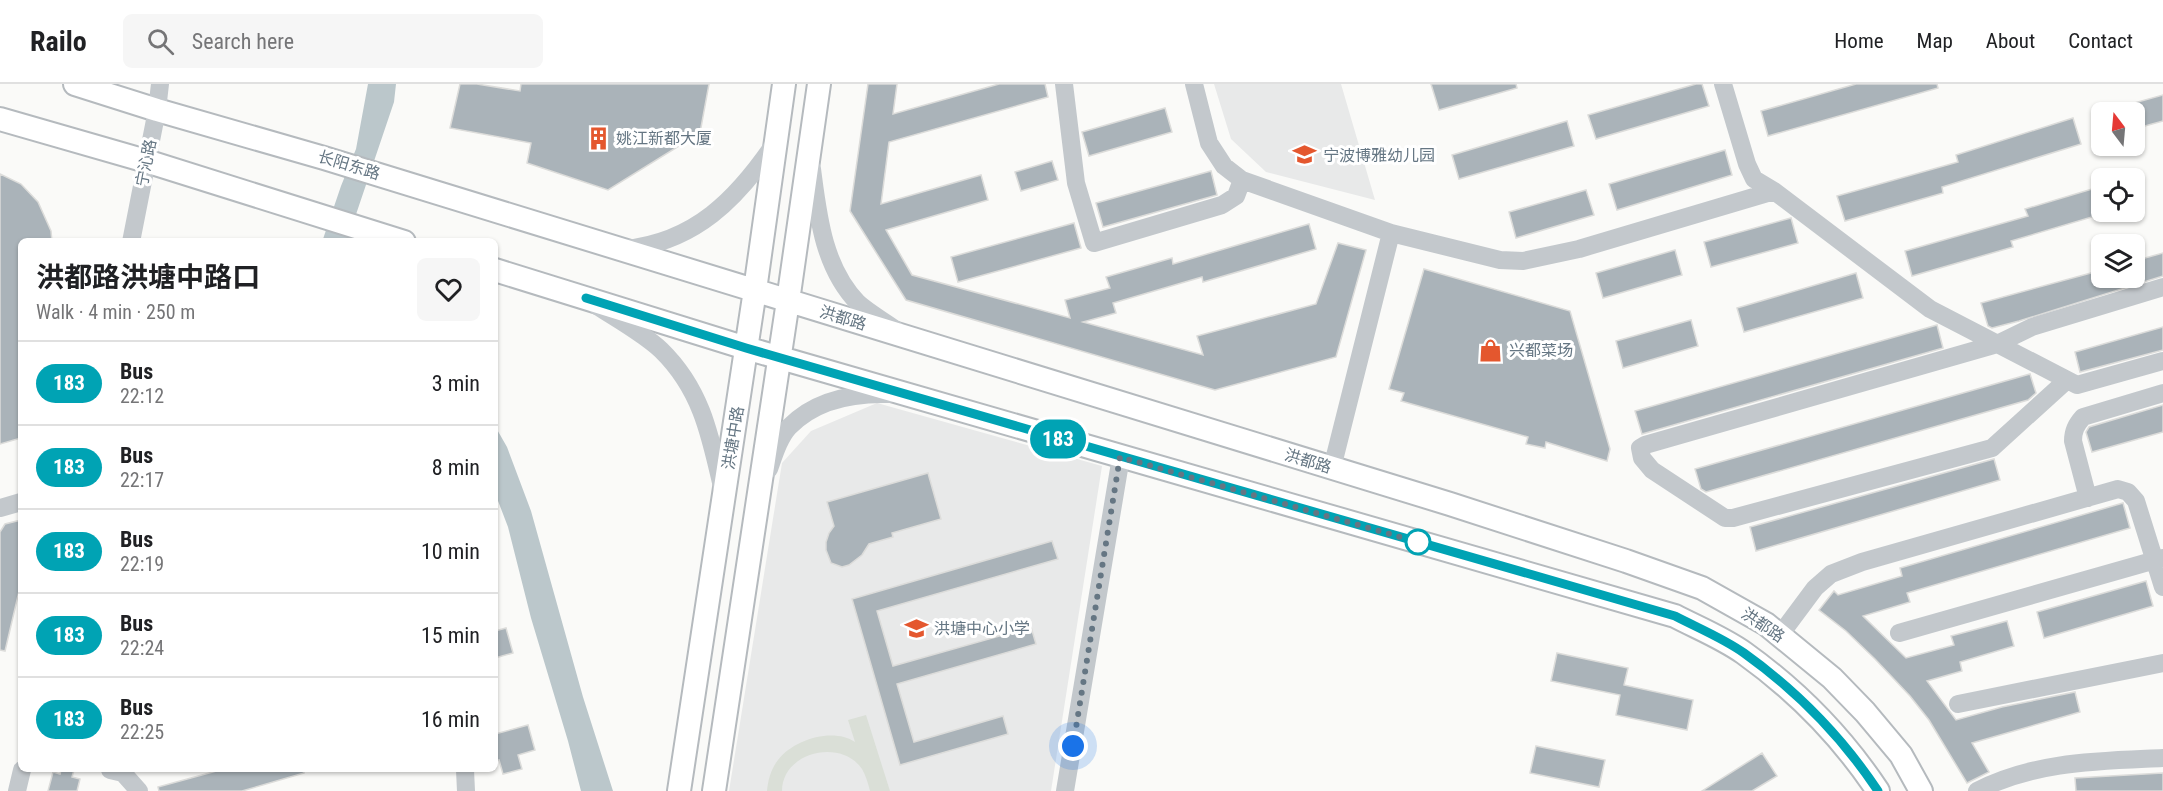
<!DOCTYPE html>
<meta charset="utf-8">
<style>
:root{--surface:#fff;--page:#f6f6f6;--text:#202124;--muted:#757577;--line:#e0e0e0}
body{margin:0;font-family:"Roboto Condensed","Noto Sans SC",sans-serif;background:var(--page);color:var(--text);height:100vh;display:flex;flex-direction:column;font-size:22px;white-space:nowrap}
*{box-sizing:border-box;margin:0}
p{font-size:20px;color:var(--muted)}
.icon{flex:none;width:33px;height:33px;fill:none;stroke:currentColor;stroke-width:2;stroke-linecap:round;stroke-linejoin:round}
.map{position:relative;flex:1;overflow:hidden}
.side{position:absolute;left:18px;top:154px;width:480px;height:534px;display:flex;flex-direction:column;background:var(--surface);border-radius:9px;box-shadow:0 2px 4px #0004}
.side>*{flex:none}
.badge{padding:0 12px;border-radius:20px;font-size:21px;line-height:39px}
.needle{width:39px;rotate:344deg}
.tools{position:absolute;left:2091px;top:18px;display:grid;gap:12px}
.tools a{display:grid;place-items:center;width:54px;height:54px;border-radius:9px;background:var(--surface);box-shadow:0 2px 4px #0004;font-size:30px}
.you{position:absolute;width:30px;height:30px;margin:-15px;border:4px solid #fff;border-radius:50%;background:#1a73e8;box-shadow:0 0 0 9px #1a73e833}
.map>.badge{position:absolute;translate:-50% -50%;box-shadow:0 0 0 3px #fff}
.round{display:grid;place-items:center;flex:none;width:63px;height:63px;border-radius:9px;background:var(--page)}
.summary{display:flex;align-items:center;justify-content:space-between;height:102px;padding:0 18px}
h1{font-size:28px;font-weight:700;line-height:45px}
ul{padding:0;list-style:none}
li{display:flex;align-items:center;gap:18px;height:84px;padding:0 18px;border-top:2px solid var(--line)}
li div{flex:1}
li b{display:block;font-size:22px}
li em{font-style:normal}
li .badge{min-width:66px;font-weight:700;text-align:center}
header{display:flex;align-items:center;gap:36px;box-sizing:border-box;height:84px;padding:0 30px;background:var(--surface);border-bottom:2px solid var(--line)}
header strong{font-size:28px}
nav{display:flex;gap:33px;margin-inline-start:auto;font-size:21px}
.search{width:420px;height:54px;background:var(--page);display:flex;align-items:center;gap:15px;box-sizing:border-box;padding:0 21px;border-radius:9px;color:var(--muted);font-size:22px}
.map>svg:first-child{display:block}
.built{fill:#e8e9e9}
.green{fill:#dadfd7}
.water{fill:#bbc7cb}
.building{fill:#aab3b9;stroke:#dcdcda;stroke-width:1.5}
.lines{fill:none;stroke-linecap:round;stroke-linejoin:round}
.major-casing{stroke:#b5babe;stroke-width:26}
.minor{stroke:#c3c8cc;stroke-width:18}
.major{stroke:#fff;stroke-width:22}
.line-casing{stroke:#fff;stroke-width:14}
.line{stroke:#00a3b4;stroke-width:9}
.walk{stroke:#657683;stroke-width:6;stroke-dasharray:0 10.8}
.stop-dot{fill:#fff;stroke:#00a3b4;stroke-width:3}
.labels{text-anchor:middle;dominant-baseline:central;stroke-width:6;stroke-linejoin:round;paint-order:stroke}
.poi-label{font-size:16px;fill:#657683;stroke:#fff;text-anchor:start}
.street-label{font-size:16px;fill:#657683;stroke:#fff}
</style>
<header>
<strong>Railo</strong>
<div class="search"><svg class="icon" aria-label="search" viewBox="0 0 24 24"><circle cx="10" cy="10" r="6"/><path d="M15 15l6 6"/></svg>Search here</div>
<nav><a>Home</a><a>Map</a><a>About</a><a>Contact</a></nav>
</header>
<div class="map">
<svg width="2163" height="707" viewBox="0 0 2163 707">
<rect width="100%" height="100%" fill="#fafaf8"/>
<!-- built -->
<path class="built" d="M1214,0H1341L1375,116L1266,88L1231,55Z
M877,319L1102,382L1051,707H729L782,379L811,347Z"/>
<!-- green -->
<path class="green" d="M866,631L890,707H870C868,699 866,692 862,685C841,654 782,668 782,707H767C768,696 771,685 778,676C793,656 833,643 855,658L848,636Z"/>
<!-- water -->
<path class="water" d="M368,0H396L394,18L347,157L322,158L341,102L356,65Z
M495,342L507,363L531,427L583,613L613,707H581L568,657L531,534L508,443L495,409Z"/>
<!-- building -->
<path class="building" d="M460,0H477L520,7L521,0H709L700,49L608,106L527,79L531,59L450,44Z
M868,0H897L893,30L999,0H1045L1048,13L889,58L881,120L981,91L988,116L886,146L912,191L1070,234L1065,216L1110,204L1106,193L1172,174L1173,180L1309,140L1316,165L1203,198L1202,193L1113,219L1116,229L1083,238L1203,271L1197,252L1316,220L1338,159L1366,166L1336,273L1215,306L906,216L850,127Z
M1431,0H1516L1517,4L1439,26Z
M1696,0H1702L1709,22L1596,55L1588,31Z
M1856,0H1937L1938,4L1768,52L1761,27Z
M2163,11V37L2134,45V19Z
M1165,24L1172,48L1089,72L1082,48Z
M2073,34L2081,60L1942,103L1943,109L1845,137L1837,112L1958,78L1956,71Z
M1567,37L1574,62L1459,95L1452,71Z
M1725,66L1732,91L1617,126L1609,100Z
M1052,77L1058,96L1021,107L1015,88Z
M1211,87L1217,111L1103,143L1096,119Z
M0,90L21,100L38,118L51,147L52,158H21V354L0,360Z
M2102,102V130L2011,157L2013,163L1912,192L1905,167L2028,132L2025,125Z
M1586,106L1594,131L1516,154L1509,128Z
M1791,134L1798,159L1711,183L1704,158Z
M1074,139L1081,164L958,198L951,173Z
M1675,166L1682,191L1603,214L1596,189Z
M2163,169V192L2019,237L1992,244L1988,242L1981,219L2102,186V194H2134V177Z
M1424,185L1570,227L1610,365L1607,377L1546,358L1545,364L1526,360L1528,353L1401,317L1404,309L1389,305Z
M1856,189L1863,214L1744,248L1737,224Z
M1691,236L1698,262L1623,284L1616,257Z
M1937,241L1943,264L1642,350L1635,327Z
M2163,243V266L2080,288L2075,268Z
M2030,290L2036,309L2028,316L1706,408L1701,405L1695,385Z
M2163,321V348L2092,368L2086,348L2089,343Z
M1994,375L2000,396L1756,467L1750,443Z
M928,389L941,435L892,449L893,453L869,460L862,471L849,481L842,483L831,479L826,466V458L829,449L834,442L827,418Z
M2123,419L2130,444L1907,509L1910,518L1863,532L1906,574L1954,561L1951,552L2007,537L2014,562L1960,578L1962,587L1927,597L1956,636L2002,623L2075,608L2080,628L1972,659L1989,688L1967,699L1929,636L1910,612L1875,575L1846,547L1819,526L1834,507L1838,511L1902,492L1900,484Z
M21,436V499L5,567L0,566V448L5,440Z
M1052,457L1058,475L877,527L893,582L1031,543L1036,560L897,600L914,658L1003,632L1008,650L900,681L852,515Z
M2146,497L2153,522L2044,554L2037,528Z
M506,544L513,569L495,574V547Z
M1557,569L1628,584L1624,601L1693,616L1687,646L1616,631L1620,611L1551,597Z
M528,641L535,666L518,671L522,685L503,690L499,676L495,677V650Z
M1536,662L1605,676L1599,703L1530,689Z
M1762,669L1777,692L1752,707H1702Z
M61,686H74L72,693L80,695L77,707H48L53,688L60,690Z
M220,686H303L304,689L242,707H159L158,703Z
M2163,689V707H2076L2075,694Z"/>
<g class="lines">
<defs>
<path id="major" d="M75,0L157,26L324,74L1450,420L1626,477L1702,504L1766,540L1832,594L1865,628L1901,671L1921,707
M0,35L146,77L404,158
M495,186L746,264L1675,532C1698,544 1723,554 1744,569C1797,607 1842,653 1878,707
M679,707L755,206L784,0
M714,707L788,217L819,0"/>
</defs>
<!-- major casing -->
<use href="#major" class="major-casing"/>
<!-- minor -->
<path class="minor" d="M1064,0L1076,99L1094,159L1222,121L1236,112L1242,96
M1194,0L1209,59L1224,82L1242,96L1391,149L1500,176L1523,177L1579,165L1774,107
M1723,0L1747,80L1754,95L1774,107L1930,225L2077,301L2163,277
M812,85C818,131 823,183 858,219C869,229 884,237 896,246
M131,158L157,26L160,0
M625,165C695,158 737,115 775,59
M597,222C617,235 644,250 661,266C701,305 710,350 722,403
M2067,296L1992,364L1733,434H1725L1652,386L1642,374L1640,364L1645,361L1997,260L2032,243L2163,203
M1332,384L1391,149
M769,385C774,371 779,354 789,343C816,315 853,309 889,310
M2088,414L2073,357C2073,347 2076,341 2083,333L2163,309
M0,424L21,418
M1899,549L2163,474
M1780,551L1815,504L1831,490L1862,478L2118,405L2128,408L2136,417L2163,503
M1958,620L2163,579
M110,686L123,689L139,707
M465,686L466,707
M17,707L22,686
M1065,707L1121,373
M1977,707C2035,677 2099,677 2163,674"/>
<!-- major -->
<use href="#major" class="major"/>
</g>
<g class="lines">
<defs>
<path id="line" d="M586,214L746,264L1675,532C1698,544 1723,554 1744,569C1797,607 1842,653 1878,707"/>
</defs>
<!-- line casing -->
<use href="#line" class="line-casing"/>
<!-- line -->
<use href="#line" class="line"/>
<!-- walk -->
<path class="walk" d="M1073,662L1120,373L1418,458"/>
</g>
<!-- icons -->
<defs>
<symbol id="building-bare" viewBox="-9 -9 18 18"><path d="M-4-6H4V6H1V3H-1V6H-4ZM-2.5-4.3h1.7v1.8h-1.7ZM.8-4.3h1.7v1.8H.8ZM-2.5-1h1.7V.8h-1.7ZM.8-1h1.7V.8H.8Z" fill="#e4572e" stroke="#fff" stroke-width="2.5" paint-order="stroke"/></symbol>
<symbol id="school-bare" viewBox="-9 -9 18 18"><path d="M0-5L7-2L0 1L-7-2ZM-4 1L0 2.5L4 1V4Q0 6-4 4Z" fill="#e4572e" stroke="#fff" stroke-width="2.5" paint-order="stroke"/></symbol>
<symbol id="shop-bare" viewBox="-9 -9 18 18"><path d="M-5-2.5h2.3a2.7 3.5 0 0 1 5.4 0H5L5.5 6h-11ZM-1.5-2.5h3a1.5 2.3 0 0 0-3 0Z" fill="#e4572e" stroke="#fff" stroke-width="2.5" paint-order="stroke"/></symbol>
</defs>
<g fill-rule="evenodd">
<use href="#building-bare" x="582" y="38" width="33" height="33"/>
<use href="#school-bare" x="1288" y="54" width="33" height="33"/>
<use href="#shop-bare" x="1474" y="250" width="33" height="33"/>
<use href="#school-bare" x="900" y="528" width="33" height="33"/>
</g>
<!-- markers -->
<circle class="stop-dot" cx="1418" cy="458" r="12"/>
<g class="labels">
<!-- poi labels -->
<g class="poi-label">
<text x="616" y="54">姚江新都大厦</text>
<text x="1323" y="71">宁波博雅幼儿园</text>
<text x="1509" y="266">兴都菜场</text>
<text x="934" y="544">洪塘中心小学</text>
</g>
<!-- street labels -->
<g class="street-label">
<text transform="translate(146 79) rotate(-79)">宁沁路</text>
<text transform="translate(349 81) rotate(17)">长阳东路</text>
<text transform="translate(843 234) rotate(17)">洪都路</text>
<text transform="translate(733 354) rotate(-81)">洪塘中路</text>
<text transform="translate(1308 377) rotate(17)">洪都路</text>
<text transform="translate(1763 541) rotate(34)">洪都路</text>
</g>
</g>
</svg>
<div class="tools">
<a><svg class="needle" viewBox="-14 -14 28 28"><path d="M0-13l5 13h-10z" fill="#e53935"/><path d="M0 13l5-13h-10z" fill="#757577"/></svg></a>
<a><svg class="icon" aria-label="locate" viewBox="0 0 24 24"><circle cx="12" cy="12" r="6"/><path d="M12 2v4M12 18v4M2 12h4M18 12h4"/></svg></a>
<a><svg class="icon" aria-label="layers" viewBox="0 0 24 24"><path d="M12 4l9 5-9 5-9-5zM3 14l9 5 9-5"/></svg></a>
</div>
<div class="you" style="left:1073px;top:662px"></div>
<b class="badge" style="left:1058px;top:355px;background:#00a3b4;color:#fff">183</b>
<section class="side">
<div class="summary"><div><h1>洪都路洪塘中路口</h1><p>Walk · 4 min · 250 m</p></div><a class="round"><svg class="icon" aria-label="heart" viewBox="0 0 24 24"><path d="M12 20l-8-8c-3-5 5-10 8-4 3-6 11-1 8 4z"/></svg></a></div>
<ul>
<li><span class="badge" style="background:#00a3b4;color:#fff">183</span><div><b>Bus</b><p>22:12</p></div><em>3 min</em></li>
<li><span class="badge" style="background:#00a3b4;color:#fff">183</span><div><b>Bus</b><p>22:17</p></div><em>8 min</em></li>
<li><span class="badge" style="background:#00a3b4;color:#fff">183</span><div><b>Bus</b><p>22:19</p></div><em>10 min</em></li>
<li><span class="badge" style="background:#00a3b4;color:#fff">183</span><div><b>Bus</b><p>22:24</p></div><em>15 min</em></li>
<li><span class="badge" style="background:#00a3b4;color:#fff">183</span><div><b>Bus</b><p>22:25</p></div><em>16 min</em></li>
</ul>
</section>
</div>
